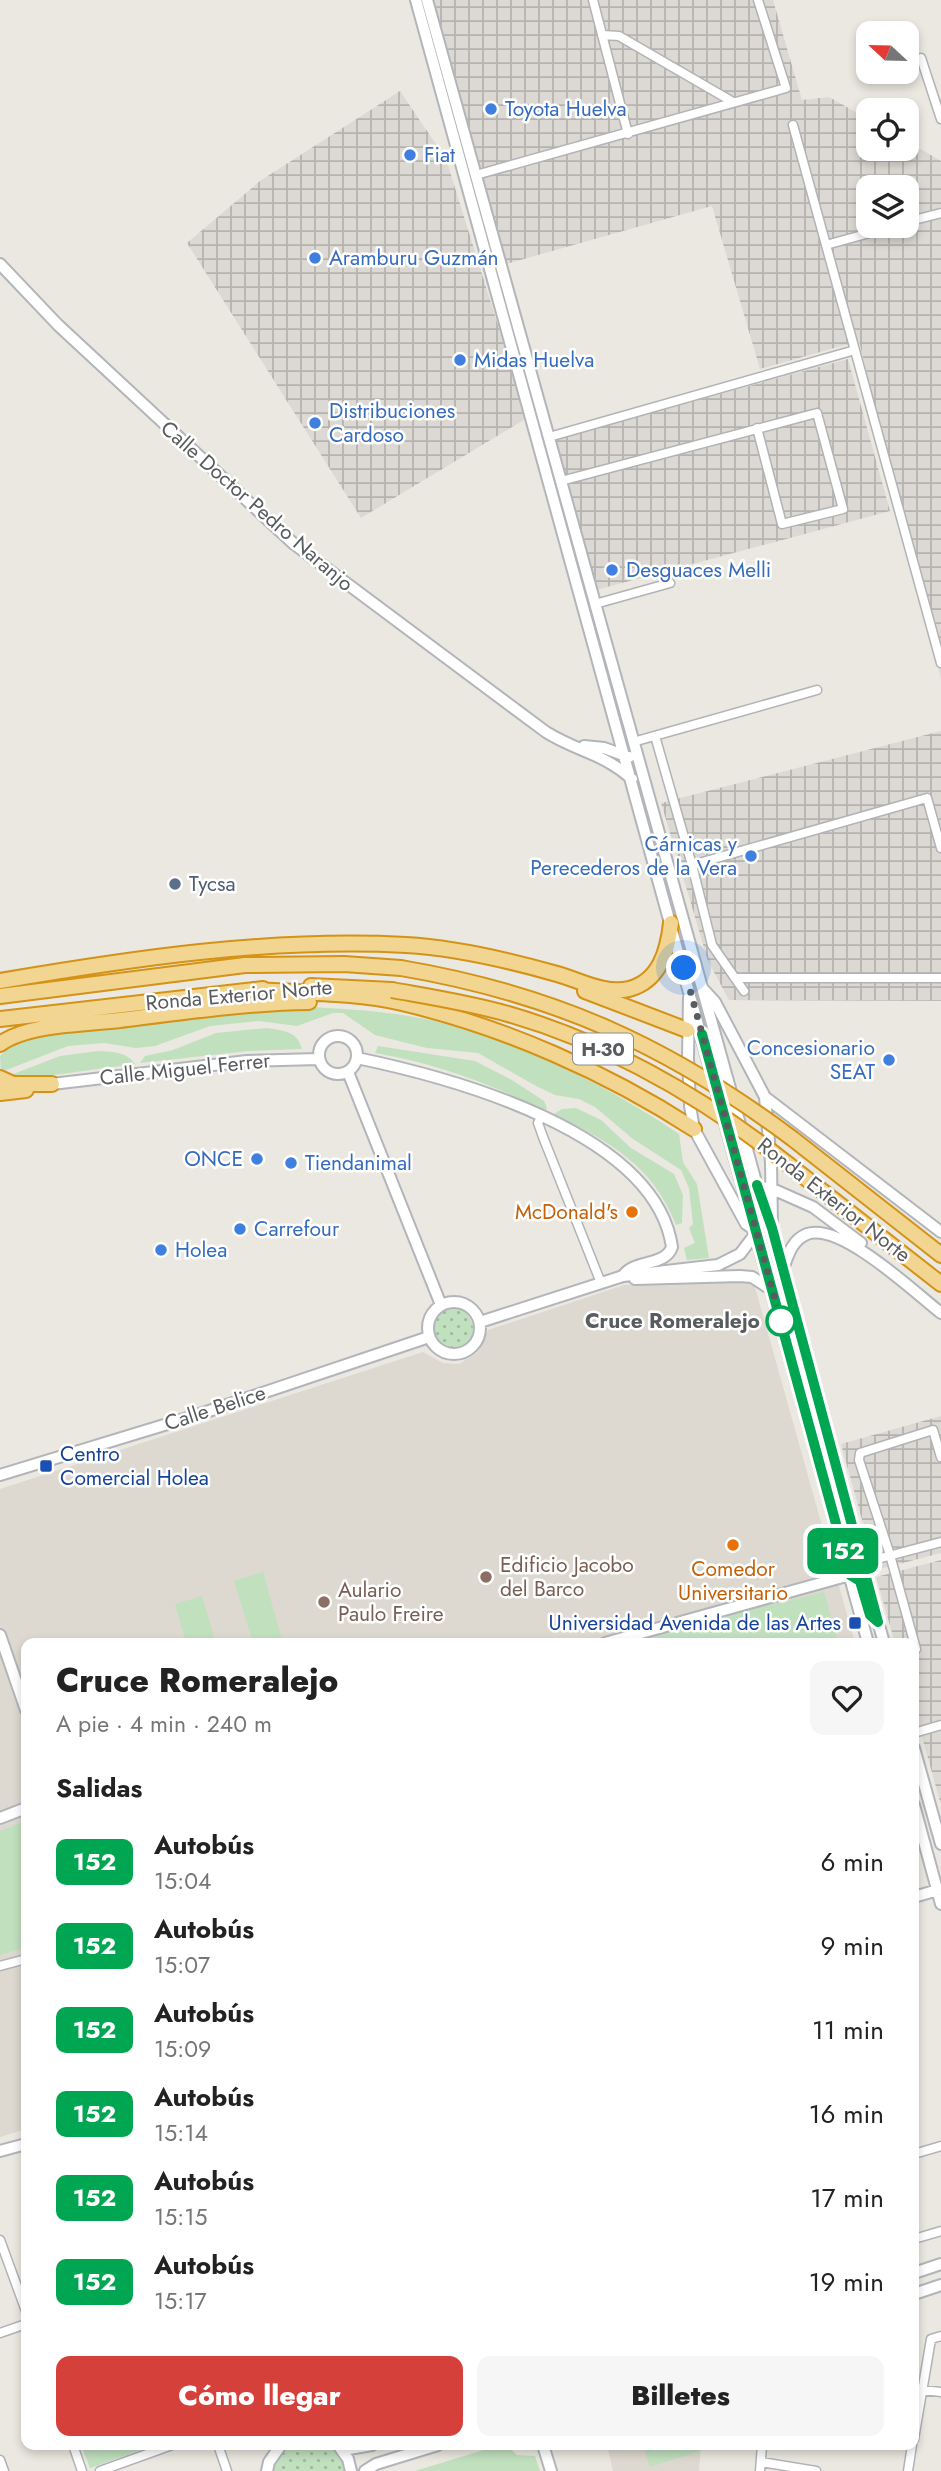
<!DOCTYPE html>
<html lang="es">
<meta charset="utf-8">
<style>
:root{--surface:#fff;--page:#f6f6f6;--text:#222;--muted:#767676;--accent:#d6403a}
body{margin:0;font-family:Jost,sans-serif;background:var(--page);color:var(--text);height:100vh;display:flex;flex-direction:column;font-size:26px;white-space:nowrap}
*{box-sizing:border-box;margin:0}
p{font-size:23px;color:var(--muted)}
.icon{flex:none;width:38px;height:38px;fill:none;stroke:currentColor;stroke-width:2;stroke-linecap:round;stroke-linejoin:round}
.map{position:relative;flex:1;overflow:hidden}
.drawer{position:absolute;left:21px;top:1638px;width:898px;height:812px;display:flex;flex-direction:column;background:var(--surface);border-radius:14px;box-shadow:0 4px 10px #0003}
.drawer>*{flex:none}
.badge{padding:0 14px;border-radius:10px;font-size:24px;line-height:46px}
.needle{width:46px;rotate:292deg}
.tools{position:absolute;left:856px;top:21px;display:grid;gap:14px}
.tools a{display:grid;place-items:center;width:63px;height:63px;border-radius:14px;background:var(--surface);box-shadow:0 4px 10px #0003;font-size:35px}
.you{position:absolute;width:35px;height:35px;margin:-18px;border:5px solid #fff;border-radius:50%;background:#1a73e8;box-shadow:0 0 0 10px #1a73e833}
.map>.badge{position:absolute;translate:-50% -50%;box-shadow:0 0 0 4px #fff}
h2{padding:0 35px;font-size:26px;line-height:63px}
.round{display:grid;place-items:center;flex:none;width:74px;height:74px;border-radius:14px;background:var(--page)}
.headline{display:flex;align-items:center;justify-content:space-between;height:119px;padding:0 35px}
h1{font-size:33px;font-weight:800;line-height:52px}
.button{display:flex;gap:14px;margin-top:auto;padding:14px 35px}
.button a{flex:1;height:80px;border-radius:14px;background:var(--accent);color:#fff;font-size:28px;font-weight:800;line-height:80px;text-align:center}
.button a+a{background:var(--page);color:var(--text)}
ul{padding:0;list-style:none}
li{display:flex;align-items:center;gap:21px;height:84px;padding:0 35px}
li div{flex:1}
li b{display:block;font-size:26px}
li em{font-style:normal}
li .badge{min-width:77px;font-weight:700;text-align:center}
.map>svg:first-child{display:block}
.industrial{fill:url(#industrial-grid);fill-rule:evenodd}
.education{fill:#ddd9d1}
.grass{fill:url(#grass-dots)}
.green{fill:#c0e0be}
.lines{fill:none;stroke-linecap:round;stroke-linejoin:round}
.street-casing{stroke:#b1b3b7;stroke-width:11}
.secondary-casing{stroke:#b2b5b9;stroke-width:14}
.highway-casing{stroke:#d49216;stroke-width:18}
.street{stroke:#fff;stroke-width:8}
.secondary{stroke:#fff;stroke-width:10}
.highway{stroke:#f1d590;stroke-width:14}
.highway-bridge-casing{stroke:#d49216;stroke-width:18;stroke-linecap:butt}
.highway-bridge{stroke:#f1d590;stroke-width:14}
.line-casing{stroke:#fff;stroke-width:16}
.line{stroke:#00a651;stroke-width:10}
.walk{stroke:#595c5f;stroke-width:7;stroke-dasharray:0 12.6}
.shop-dot{fill:#3f7fe0;stroke:#fff;stroke-width:2.5}
.service-dot{fill:#5c6f8a;stroke:#fff;stroke-width:2.5}
.food-dot{fill:#e8710a;stroke:#fff;stroke-width:2.5}
.stop-dot{fill:#fff;stroke:#00a651;stroke-width:3.5}
.transit-dot{fill:#1a4fb4;stroke:#fff;stroke-width:2.5}
.education-dot{fill:#8d6e63;stroke:#fff;stroke-width:2.5}
.labels{text-anchor:middle;dominant-baseline:central;stroke-width:5;stroke-linejoin:round;paint-order:stroke}
.shield{fill:#fff;stroke:#8b8d8f;stroke-width:2}
.shield-label{font-size:19px;font-weight:bold;fill:#595c5f}
.shop-label{font-size:21px;fill:#366cbe;stroke:#fff;text-anchor:start}
.street-label{font-size:21px;fill:#595c5f;stroke:#fff}
.service-label{font-size:21px;fill:#4e5e75;stroke:#fff;text-anchor:start}
.food-label{font-size:21px;fill:#c56008;stroke:#fff;text-anchor:end}
.stop-label{font-size:21px;font-weight:bold;fill:#595c5f;stroke:#fff;text-anchor:end}
.transit-label{font-size:21px;fill:#164399;stroke:#fff;text-anchor:start}
.education-label{font-size:21px;fill:#785e54;stroke:#fff;text-anchor:start}
</style>
<div class="map">
<svg width="941" height="2471" viewBox="0 0 941 2471">
<defs>
<pattern id="industrial-grid" width="8" height="8" patternUnits="userSpaceOnUse" patternTransform="scale(1.75)"><rect width="8" height="8" fill="#dcd9d4"/><path d="M0 4h8M4 0v8" fill="none" stroke="#b5b3af"/></pattern>
<pattern id="grass-dots" width="8" height="8" patternUnits="userSpaceOnUse" patternTransform="scale(1.75)"><rect width="8" height="8" fill="#c0e0be"/><path d="M2 2h.1M6 6h.1" fill="none" stroke="#9fb99e" stroke-width="1.8" stroke-linecap="round"/></pattern>
</defs>
<rect width="100%" height="100%" fill="#eae8e0"/>
<!-- industrial -->
<path class="industrial" d="M431,0H773L802,100L829,97L868,119V149H906L907,141L941,161V679L859,341L760,369L712,206L506,264ZM868,187H906V226H868Z
M400,91L446,159L527,418L361,518L187,243L260,181Z
M848,359L890,511L596,590L556,439Z
M941,731V1001L729,1000L708,961L661,803Z
M941,1416V1553L876,1570L841,1444Z
M941,1560V1805L914,1708V1643H895L876,1577Z"/>
<!-- education -->
<path class="education" d="M749,1282L755,1287L855,1643H26V2129L0,2137V1489L423,1352L443,1363L459,1364L478,1352L488,1330L624,1285Z
M607,2445H701L699,2471H613Z"/>
<!-- grass -->
<path class="grass" d="M431 1329a21 21 0 1 1 42 0a21 21 0 1 1-42 0Z
M290,2445H328L340,2456L345,2471H273L277,2458Z"/>
<!-- green -->
<path class="green" d="M313,1007C358,1010 403,1012 446,1024C528,1045 610,1088 679,1134L683,1162L697,1184L709,1258L687,1260L684,1248L695,1243L689,1228L693,1224L689,1188L681,1170L633,1139L595,1107L579,1099L555,1095L536,1086L478,1053L427,1048L375,1035L343,1013H333L297,1026L259,1021L210,1026L155,1046L136,1048L104,1043L68,1046L1,1072L0,1056L17,1040L228,1011Z
M267,1028C285,1031 297,1031 302,1049L248,1051L140,1063L145,1056L173,1050L216,1033Z
M378,1046L475,1061L512,1080L544,1101L547,1108L545,1111C492,1084 434,1063 375,1053Z
M98,1051C112,1052 126,1051 135,1064L31,1078L11,1075L60,1056Z
M576,1108L601,1120L631,1148L674,1174L683,1195L682,1223L676,1225C652,1164 609,1142 554,1114L562,1109Z
M263,1572L283,1643H253L234,1581Z
M824,1592L838,1643H637L698,1622Z
M202,1596L216,1643H186L175,1604Z
M26,1821V1947L0,1955V1831Z
M81,2445H155L90,2468Z
M500,2445H506L517,2455L535,2456L540,2471H415Z
M643,2445H698L700,2451L650,2467Z"/>
<g class="lines">
<defs>
<path id="street" d="M593,0L628,134
M602,35L619,36L733,102
M921,58L941,119
M793,125L941,663
M476,175L786,88L758,0
M906,222L941,213
M826,245L895,226
M549,437L855,350
M561,481L817,413L843,509L782,524L757,428
M595,604L670,583
M655,736L692,865
M633,742L817,690
M735,978H941
M744,991L712,945L692,865L927,798L941,848
M541,1117L538,1123L543,1137L601,1283
M862,1563L941,1542
M916,1649L890,1555L859,1460L860,1453L933,1430L941,1457
M914,1733L941,1725
M0,1966L26,1959
M914,2154L941,2146
M914,2239L941,2231
M0,2240L26,2311
M0,2333L26,2324
M914,2389L941,2392
M914,2439L931,2339L941,2336
M73,2445L82,2471
M218,2445L227,2471
M0,2460L4,2471
M761,2462L816,2471
M100,2471L172,2445
M760,2471L762,2445
M908,2471L912,2445"/>
<path id="secondary" d="M416,0L868,1643
M427,0C580,548 732,1095 884,1643
M0,264L58,325L294,544L546,732C578,752 603,753 632,779
M584,746L604,748L629,757
M703,989L715,1002L765,1097L771,1163L772,1225
M689,997L688,1058L690,1106L694,1129L746,1224L756,1231
M319 1055a19 19 0 1 1 38 0a19 19 0 1 1-38 0Z
M357,1058C453,1078 655,1132 672,1247C665,1267 634,1259 623,1276
M348,1072L441,1305
M52,1084L247,1061L318,1059
M765,1097L941,1232
M768,1187L813,1207L861,1243
M783,1269C788,1255 792,1240 807,1234C841,1222 914,1292 941,1313
M635,1279L740,1276L752,1277L772,1290
M428 1328a26 26 0 1 1 52 0a26 26 0 1 1-52 0Z
M480,1322L623,1276L718,1265L740,1254L756,1233
M0,1475L197,1415L429,1337
M0,1635L26,1710
M605,1643L850,1575L855,1570
M914,1748L941,1844
M914,1805L941,1904
M0,1818L26,1808
M914,1897L941,1889
M0,2151L26,2144
M914,2273L941,2264
M914,2294L941,2285
M338,2445L348,2459L351,2471
M543,2445L551,2471
M343,2450L372,2445
M267,2471L269,2462L281,2445
M365,2471L376,2464L438,2445"/>
<path id="highway" d="M0,981C135,958 269,938 406,945C457,948 508,960 557,974C579,980 605,995 629,989C660,981 668,950 671,923
M311,986L392,990
M253,990C302,993 355,992 402,1003C504,1027 606,1072 694,1129
M585,991L687,1030
M0,996L245,965L344,964L401,968
M0,1019L263,989
M0,1044C27,1024 86,1024 120,1020C183,1012 245,1003 309,1002
M0,1078L13,1084H52
M0,1093L26,1090
M793,1139L941,1255
M789,1165L941,1284"/>
</defs>
<!-- street casing -->
<use href="#street" class="street-casing"/>
<!-- secondary casing -->
<use href="#secondary" class="secondary-casing"/>
<!-- highway casing -->
<use href="#highway" class="highway-casing"/>
<!-- street -->
<use href="#street" class="street"/>
<!-- secondary -->
<use href="#secondary" class="secondary"/>
<!-- highway -->
<use href="#highway" class="highway"/>
<defs>
<path id="highway-bridge" d="M401,968C554,994 669,1046 793,1139
M392,990C431,997 470,1003 508,1014C612,1044 704,1098 789,1165"/>
</defs>
<!-- highway-bridge casing -->
<use href="#highway-bridge" class="highway-bridge-casing"/>
<!-- highway-bridge -->
<use href="#highway-bridge" class="highway-bridge"/>
</g>
<g class="lines">
<defs>
<path id="line" d="M702,1034L850,1575L860,1581L870,1615L878,1622L772,1228L757,1185"/>
</defs>
<!-- line casing -->
<use href="#line" class="line-casing"/>
<!-- line -->
<use href="#line" class="line"/>
<!-- walk -->
<path class="walk" d="M684,968L781,1321"/>
</g>
<!-- markers -->
<g class="shop-dot">
<circle cx="491" cy="109" r="7"/>
<circle cx="410" cy="155" r="7"/>
<circle cx="315" cy="258" r="7"/>
<circle cx="460" cy="360" r="7"/>
<circle cx="315" cy="423" r="7"/>
<circle cx="612" cy="570" r="7"/>
<circle cx="751" cy="856" r="7"/>
<circle cx="889" cy="1060" r="7"/>
<circle cx="257" cy="1159" r="7"/>
<circle cx="291" cy="1163" r="7"/>
<circle cx="240" cy="1229" r="7"/>
<circle cx="161" cy="1250" r="7"/>
</g>
<circle class="service-dot" cx="175" cy="884" r="7"/>
<g class="food-dot">
<circle cx="632" cy="1212" r="7"/>
<circle cx="733" cy="1545" r="7"/>
</g>
<circle class="stop-dot" cx="781" cy="1321" r="14"/>
<g class="transit-dot">
<rect x="39" y="1459" width="14" height="14" rx="3.5"/>
<rect x="848" y="1616" width="14" height="14" rx="3.5"/>
</g>
<g class="education-dot">
<circle cx="486" cy="1577" r="7"/>
<circle cx="324" cy="1602" r="7"/>
</g>
<g class="labels">
<!-- shield labels -->
<rect class="shield" x="573" y="1033.5" width="60" height="31" rx="5"/>
<g class="shield-label">
<text x="603" y="1049">H-30</text>
</g>
<!-- shop labels -->
<g class="shop-label">
<text x="505" y="109">Toyota Huelva</text>
<text x="424" y="155">Fiat</text>
<text x="329" y="258">Aramburu Guzmán</text>
<text x="474" y="360">Midas Huelva</text>
<text x="329" y="411">Distribuciones<tspan x="329" dy="24">Cardoso</tspan></text>
<text x="626" y="570">Desguaces Melli</text>
<text x="737" y="844" text-anchor="end">Cárnicas y<tspan x="737" dy="24">Perecederos de la Vera</tspan></text>
<text x="875" y="1048" text-anchor="end">Concesionario<tspan x="875" dy="24">SEAT</tspan></text>
<text x="243" y="1159" text-anchor="end">ONCE</text>
<text x="305" y="1163">Tiendanimal</text>
<text x="254" y="1229">Carrefour</text>
<text x="175" y="1250">Holea</text>
</g>
<!-- street labels -->
<g class="street-label">
<text transform="translate(257 506) rotate(41)">Calle Doctor Pedro Naranjo</text>
<text transform="translate(239 995) rotate(-5)">Ronda Exterior Norte</text>
<text transform="translate(185 1069) rotate(-6)">Calle Miguel Ferrer</text>
<text transform="translate(834 1200) rotate(38)">Ronda Exterior Norte</text>
<text transform="translate(215 1408) rotate(-18)">Calle Belice</text>
</g>
<!-- service labels -->
<g class="service-label">
<text x="189" y="884">Tycsa</text>
</g>
<!-- food labels -->
<g class="food-label">
<text x="618" y="1212">McDonald's</text>
<text x="733" y="1569" text-anchor="middle">Comedor<tspan x="733" dy="24">Universitario</tspan></text>
</g>
<!-- stop labels -->
<g class="stop-label">
<text x="760" y="1321">Cruce Romeralejo</text>
</g>
<!-- transit labels -->
<g class="transit-label">
<text x="60" y="1454">Centro<tspan x="60" dy="24">Comercial Holea</tspan></text>
<text x="841" y="1623" text-anchor="end">Universidad Avenida de las Artes</text>
</g>
<!-- education labels -->
<g class="education-label">
<text x="500" y="1565">Edificio Jacobo<tspan x="500" dy="24">del Barco</tspan></text>
<text x="338" y="1590">Aulario<tspan x="338" dy="24">Paulo Freire</tspan></text>
</g>
</g>
</svg>
<div class="tools">
<a><svg class="needle" viewBox="-14 -14 28 28"><path d="M0-13l5 13h-10z" fill="#e53935"/><path d="M0 13l5-13h-10z" fill="#767676"/></svg></a>
<a><svg class="icon" aria-label="locate" viewBox="0 0 24 24"><circle cx="12" cy="12" r="6"/><path d="M12 2v4M12 18v4M2 12h4M18 12h4"/></svg></a>
<a><svg class="icon" aria-label="layers" viewBox="0 0 24 24"><path d="M12 4l9 5-9 5-9-5zM3 14l9 5 9-5"/></svg></a>
</div>
<div class="you" style="left:684px;top:968px"></div>
<b class="badge" style="left:843px;top:1551px;background:#00a651;color:#fff">152</b>
<section class="drawer">
<div class="headline"><div><h1>Cruce Romeralejo</h1><p>A pie · 4 min · 240 m</p></div><a class="round"><svg class="icon" aria-label="heart" viewBox="0 0 24 24"><path d="M12 20l-8-8c-3-5 5-10 8-4 3-6 11-1 8 4z"/></svg></a></div>
<h2>Salidas</h2>
<ul>
<li><span class="badge" style="background:#00a651;color:#fff">152</span><div><b>Autobús</b><p>15:04</p></div><em>6 min</em></li>
<li><span class="badge" style="background:#00a651;color:#fff">152</span><div><b>Autobús</b><p>15:07</p></div><em>9 min</em></li>
<li><span class="badge" style="background:#00a651;color:#fff">152</span><div><b>Autobús</b><p>15:09</p></div><em>11 min</em></li>
<li><span class="badge" style="background:#00a651;color:#fff">152</span><div><b>Autobús</b><p>15:14</p></div><em>16 min</em></li>
<li><span class="badge" style="background:#00a651;color:#fff">152</span><div><b>Autobús</b><p>15:15</p></div><em>17 min</em></li>
<li><span class="badge" style="background:#00a651;color:#fff">152</span><div><b>Autobús</b><p>15:17</p></div><em>19 min</em></li>
</ul>
<div class="button"><a>Cómo llegar</a><a>Billetes</a></div>
</section>
</div>
